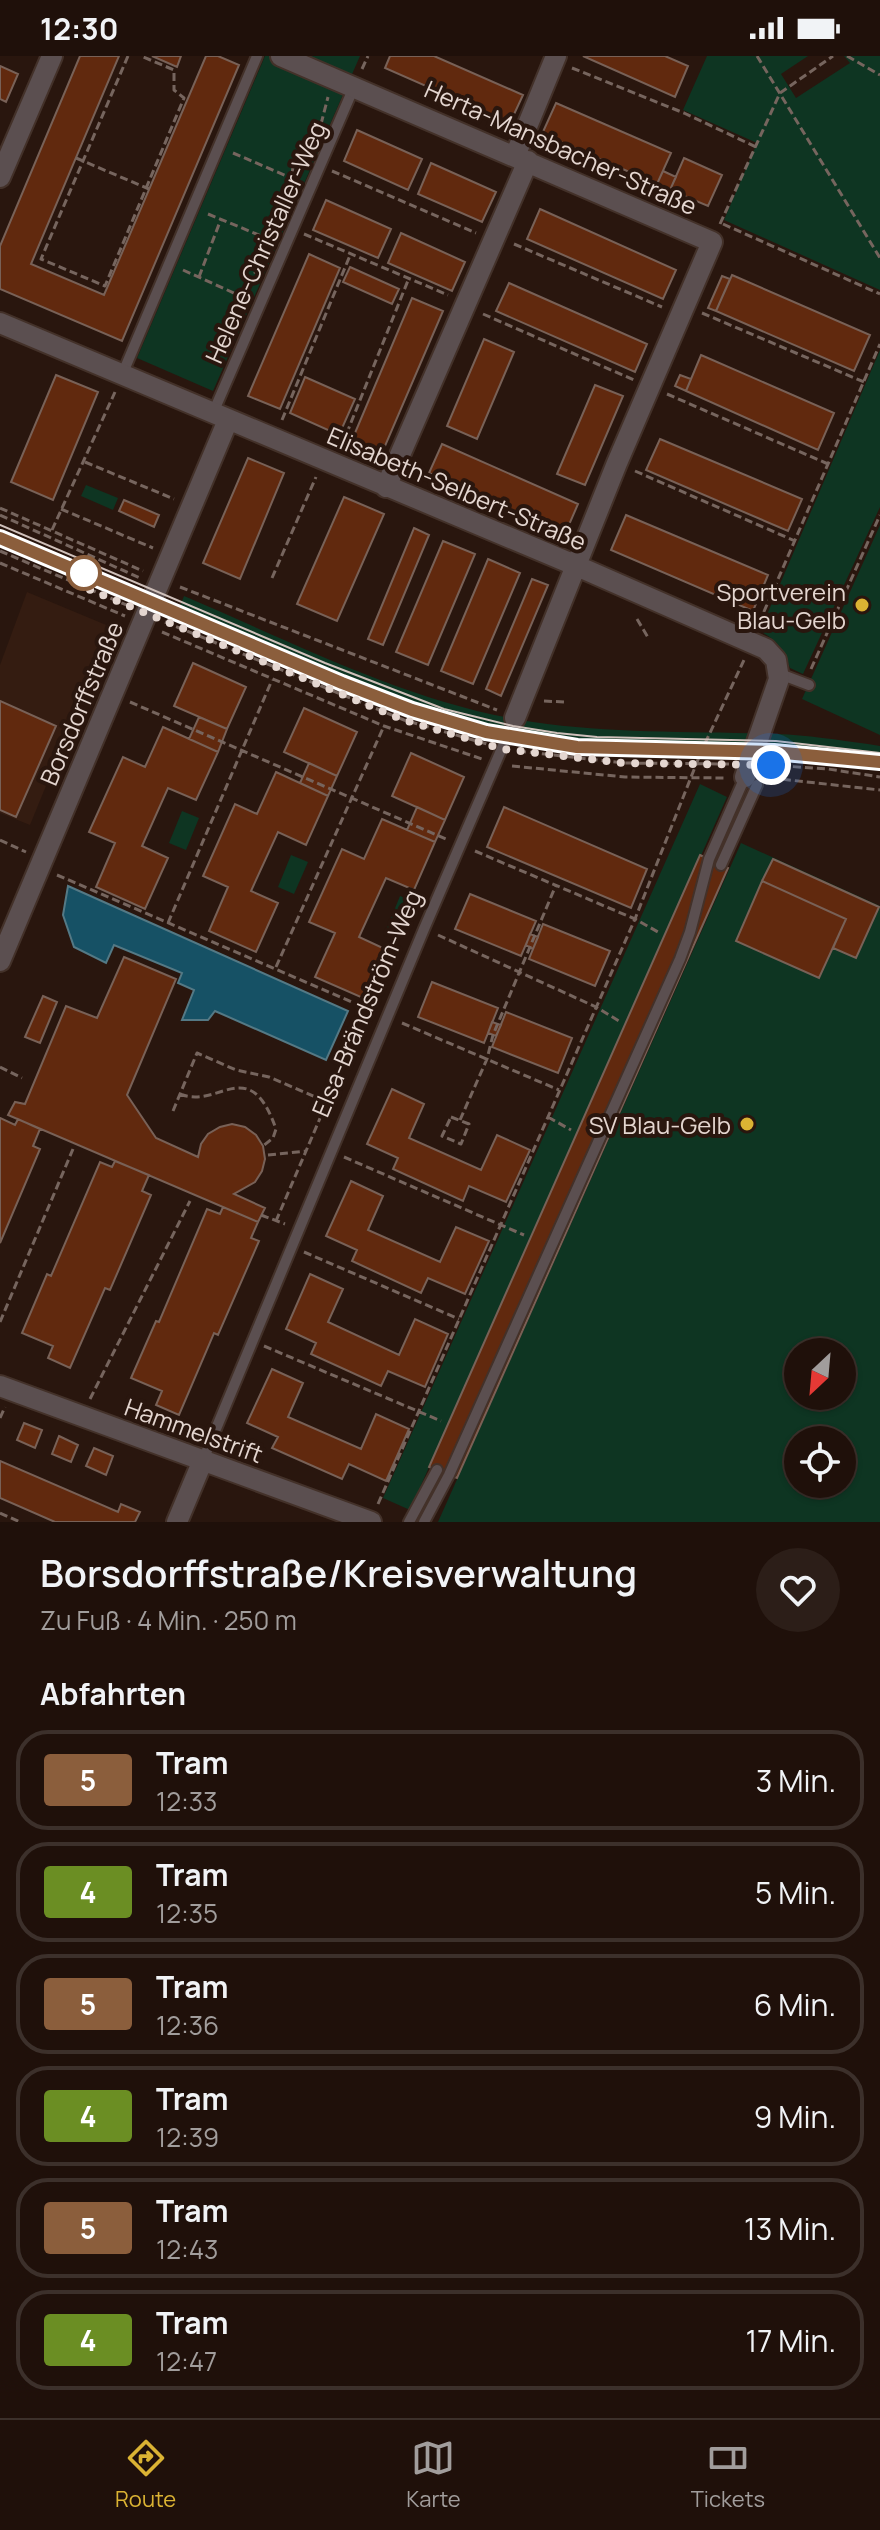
<!DOCTYPE html>
<html lang="de">
<meta charset="utf-8">
<style>
:root{--surface:#1f100a;--page:#2c1e18;--text:#f1f3f6;--muted:#a19d9c;--line:#3c302b;--accent:#dbb333}
body{margin:0;font-family:Manrope,sans-serif;background:var(--page);color:var(--text);height:100vh;display:flex;flex-direction:column;font-size:30px;white-space:nowrap}
*{box-sizing:border-box;margin:0}
p{font-size:26px;color:var(--muted)}
.icon{flex:none;width:44px;height:44px;fill:none;stroke:currentColor;stroke-width:2;stroke-linecap:round;stroke-linejoin:round}
.map{position:relative;height:1466px;overflow:hidden}
.details{display:flex;flex-direction:column;background:var(--surface);flex:1}
.details>*{flex:none}
.badge{padding:0 16px;border-radius:6px;font-size:28px;line-height:52px}
.needle{width:52px;rotate:206deg}
.tools{position:absolute;left:784px;top:1282px;display:grid;gap:16px}
.tools a{display:grid;place-items:center;width:72px;height:72px;border-radius:50%;background:var(--surface);box-shadow:0 2px 6px #0004,0 0 0 2px var(--line);font-size:40px}
.you{position:absolute;width:40px;height:40px;margin:-20px;border:6px solid #fff;border-radius:50%;background:#1a73e8;box-shadow:0 0 0 12px #1a73e833}
.map>.badge{position:absolute;translate:-50% -50%;box-shadow:0 0 0 4px #fff}
h2{padding:0 40px;font-size:30px;line-height:72px}
.round{display:grid;place-items:center;flex:none;width:84px;height:84px;border-radius:42px;background:var(--page)}
.overview{display:flex;align-items:center;justify-content:space-between;height:136px;padding:0 40px}
h1{font-size:38px;font-weight:600;line-height:60px}
ul{padding:0;list-style:none}
li{display:flex;align-items:center;gap:24px;height:100px;margin:0 16px 12px;padding:0 24px;border:4px solid var(--line);border-radius:32px}
li div{flex:1}
li b{display:block;font-size:30px}
li em{font-style:normal}
li .badge{min-width:88px;font-weight:700;text-align:center}
.status{display:flex;justify-content:space-between;align-items:center;height:56px;padding:0 40px;background:var(--surface);direction:ltr}
.status svg{height:22px;fill:currentColor}
.dock{display:flex;justify-content:space-around;align-items:center;height:112px;border-top:2px solid var(--line);background:var(--surface);font-size:22px;color:var(--muted)}
.dock a{display:grid;justify-items:center;gap:4px}
.dock .on{color:var(--accent)}
.map>svg:first-child{display:block}
.built{fill:#341c11}
.green{fill:#0e3522;fill-rule:evenodd}
.water{fill:#165165;stroke:#547985;stroke-width:2}
.building{fill:#61290e;stroke:#786157;stroke-width:2}
.lines{fill:none;stroke-linecap:round;stroke-linejoin:round}
.lane-casing{stroke:#433129;stroke-width:14}
.street-casing{stroke:#433129;stroke-width:24}
.path{stroke:#76655e;stroke-width:3;stroke-dasharray:8 4;stroke-linecap:butt}
.lane{stroke:#5b4f50;stroke-width:10}
.street{stroke:#5b4f50;stroke-width:20}
.tram{stroke:#cfc0ba;stroke-width:2}
.line-casing{stroke:#fff;stroke-width:18}
.line{stroke:#8b5e3c;stroke-width:12}
.walk{stroke:#e4d6d0;stroke-width:8;stroke-dasharray:0 14.4}
.stop-dot{fill:#fff;stroke:#8b5e3c;stroke-width:4}
.poi-dot{fill:#dbb333;stroke:#29160e;stroke-width:3}
.labels{text-anchor:middle;dominant-baseline:central;stroke-width:8;stroke-linejoin:round;paint-order:stroke}
.street-label{font-size:24px;fill:#e4d6d0;stroke:#29160e}
.poi-label{font-size:24px;fill:#e4d6d0;stroke:#29160e;text-anchor:end}
</style>
<div class="status"><b>12:30</b><svg viewBox="0 0 49 12"><path d="M0 12V9h3v3zM5 12V6h3v6zM10 12V3h3v9zM15 12V0h3v12zM26 1h20v11H26zM47 4h2v5h-2z"/></svg></div>
<div class="map">
<svg width="880" height="1466" viewBox="0 0 880 1466">
<rect width="100%" height="100%" fill="#29160e"/>
<!-- built -->
<path class="built" d="M27,536L111,571L30,769L0,757V609Z"/>
<!-- green -->
<path class="green" d="M265,0H360L213,335L137,302Z
M707,0H808L781,18L796,42L850,7L844,0H880V234L724,164L757,87L683,54Z
M880,294V451L803,618L790,612C784,593 778,585 760,575Z
M86,429L118,442L113,454L81,440Z
M880,469V679L802,643Z
M184,540C297,588 411,648 533,666C614,678 695,675 777,678C807,679 838,684 868,688L880,690V713C844,708 807,702 771,701C689,699 604,705 523,689C401,666 288,608 176,560Z
M700,728L727,741L410,1454L383,1442Z
M182,755L199,762L186,794L169,787Z
M741,787L880,850V1466H438ZM798,1296H842V1340H798ZM798,1384H842V1428H798Z
M291,799L308,806L294,838L278,831Z
M400,840L417,847L403,879L387,872Z"/>
<!-- water -->
<path class="water" d="M68,830L348,955L326,1004L215,955L208,964H182L194,934L178,927L182,917L114,889L106,907L74,891L63,859Z"/>
<!-- building -->
<path class="building" d="M80,0H119L31,208L104,239L206,0H218L239,9L122,285L0,233V190Z
M152,0H181L177,11Z
M390,0H434L523,39L510,67L385,12Z
M583,0H665L688,10L675,41Z
M0,10L18,18L6,46L0,43Z
M556,47L671,97L657,128L542,78Z
M357,74L422,103L408,134L344,105Z
M684,102L722,119L708,150L670,134Z
M431,107L496,136L482,166L418,138Z
M663,115L676,121L670,134L657,128Z
M326,144L391,173L378,202L313,174Z
M540,153L676,214L663,243L527,183Z
M401,177L465,206L452,235L388,207Z
M309,198L340,212L280,353L248,340Z
M350,211L399,233L392,248L343,226Z
M732,219L870,279L854,315L716,255Z
M722,220L730,223L716,255L708,252Z
M509,227L647,288L635,316L496,255Z
M412,242L443,255L382,397L352,384Z
M484,283L514,296L477,383L447,370Z
M701,299L834,357L818,394L686,335Z
M56,319L98,336L53,444L11,426Z
M680,319L691,323L686,335L675,330Z
M305,321L355,343L339,379L290,357Z
M595,329L623,340L585,429L557,418Z
M660,383L802,443L788,475L646,414Z
M442,388L578,448L565,478L429,417Z
M248,402L284,417L240,523L203,507Z
M344,441L384,458L337,565L297,548Z
M124,444L159,459L154,471L119,455Z
M626,459L768,519L753,555L611,494Z
M414,472L429,479L383,589L368,583Z
M443,485L475,498L428,609L396,596Z
M488,503L520,517L473,628L441,615Z
M532,523L548,529L501,640L486,633Z
M193,607L246,631L227,673L174,650Z
M0,645L56,670L16,761L0,754Z
M304,652L357,676L337,720L284,696Z
M199,661L227,673L218,696L189,683Z
M163,671L218,696L196,744L168,732L142,790L168,802L145,853L96,831L115,787L89,776L123,701L145,711Z
M411,697L464,721L445,764L392,740Z
M309,707L337,720L328,740L300,727Z
M276,716L328,740L306,789L278,776L251,835L278,847L256,896L209,875L228,831L203,820L235,748L257,758Z
M417,751L445,764L435,786L407,774Z
M504,751L647,813L631,852L487,791Z
M382,763L435,786L414,834L386,822L359,881L385,893L363,942L315,921L335,877L309,866L342,793L364,803Z
M700,799L728,812L457,1422L429,1411Z
M773,803L879,851L856,902L833,892L846,863L762,825Z
M762,825L846,863L819,922L736,885Z
M470,838L536,865L521,900L455,873Z
M543,868L610,895L595,930L529,903Z
M530,878L538,881L533,893L526,889Z
M124,901L176,923L127,1039L156,1082L198,1101L201,1088L208,1078L220,1071L232,1068L245,1071L256,1079L263,1090L265,1103L262,1115L255,1126L234,1138L265,1152L258,1166L8,1059L15,1046L25,1048L66,950L97,962Z
M432,926L498,952L484,987L418,961Z
M43,940L57,946L40,987L25,981Z
M506,956L572,982L558,1017L492,991Z
M492,966L501,969L496,980L488,977Z
M392,1033L424,1048L409,1082L481,1114L497,1079L530,1094L506,1146L469,1130L463,1145L393,1113L398,1102L367,1088Z
M0,1062L15,1069L18,1063L40,1073L33,1090L40,1093L0,1187Z
M115,1105L149,1119L142,1135L151,1139L110,1234L105,1232L70,1312L48,1302L53,1290L22,1277L47,1218L51,1220L100,1106L112,1111Z
M351,1125L383,1140L368,1174L440,1206L456,1171L489,1185L465,1238L428,1222L421,1237L352,1205L357,1194L326,1180Z
M223,1151L258,1166L251,1182L259,1185L218,1279L214,1277L179,1359L156,1349L162,1335L131,1322L156,1265L159,1266L207,1153L220,1158Z
M310,1218L343,1233L328,1266L399,1299L415,1263L448,1278L425,1331L388,1315L381,1330L311,1298L316,1287L286,1273Z
M272,1313L303,1327L288,1361L361,1393L376,1358L409,1373L386,1425L349,1408L342,1423L272,1392L278,1381L247,1367Z
M24,1367L42,1374L35,1392L17,1384Z
M59,1380L78,1389L71,1406L52,1398Z
M94,1392L113,1400L106,1419L86,1410Z
M0,1405L118,1456L121,1448L140,1456L135,1466H55L0,1442Z"/>
<g class="lines">
<defs>
<path id="lane" d="M122,319L257,0
M213,357L354,31
M780,618L809,629
M721,809L757,729
M203,1404L424,873L515,662
M409,1466L437,1414
M424,1466L449,1419L680,903L690,876L709,803L745,721"/>
<path id="street" d="M281,0L712,186L617,407L515,662
M515,100L556,0
M0,121L52,0
M0,267L577,510L766,593L776,604L779,623L745,721
M386,431L528,105
M0,905L228,364
M0,1330L371,1466
M177,1466L203,1404"/>
</defs>
<!-- lane casing -->
<use href="#lane" class="lane-casing"/>
<!-- street casing -->
<use href="#street" class="street-casing"/>
<!-- path -->
<path class="path" d="M128,0L41,203L105,230L184,42L174,34V14L141,0
M757,0L880,202
M847,0L880,19
M572,12L684,57L756,91
M362,13L368,0
M321,68L328,41
M233,97L296,124
M76,102L149,133
M332,115L476,177
M289,141L293,111L308,97
M208,158L271,184
M720,168L780,37L833,0
M723,168L880,238
M304,178L448,239
M514,188L662,251
M183,214L245,242
M199,221L221,163
M251,229L261,199L271,181
M702,257L864,326
M483,258L634,324
M216,309L226,280L233,268
M667,338L828,408
M282,364L351,197
M342,389L409,222
M85,406L174,443
M635,415L795,485
M0,452L143,515
M61,453L153,492
M0,459L140,522
M52,474L115,336
M0,487L130,544
M0,495L129,550
M0,507L125,560
M272,522L316,421
M180,531L497,654
M637,563L649,583
M165,566L404,664L487,688
M759,567L880,288
M162,576L384,670L482,703
M811,613L880,459
M544,645L565,646
M130,646L446,783
M518,695L624,707L729,708
M769,709L828,713L880,721
M512,710L625,721L724,722
M771,722L880,734
M0,784L26,796
M475,795L635,863L658,876
M57,819L373,955
M168,867L272,624
M438,879L596,951L619,965
M276,911L384,670
M402,967L559,1034
M0,1011L22,1022
M180,1038C219,1054 249,996 276,1073L273,1082L263,1090
M173,1055L197,997L236,1014L269,1021L327,1046L276,1165
M451,1061L469,1068L461,1088L442,1080Z
M548,1061L571,1074
M460,1064L487,1003L493,979L556,829
M268,1099L306,1095
M344,1101L524,1179
M261,1159L285,1168
M304,1196L459,1263
M0,1266L73,1093
M264,1290L441,1365
M90,1343L190,1145
M0,1362L5,1351
M378,1448L635,863L701,696L744,604
M0,1457L20,1466"/>
<!-- lane -->
<use href="#lane" class="lane"/>
<!-- street -->
<use href="#street" class="street"/>
<!-- tram -->
<path class="tram" d="M0,469L325,607L444,653L513,670L557,677L597,681L776,685L880,697
M354,631L446,665L518,682
M613,693L777,696"/>
</g>
<g class="lines">
<defs>
<path id="line" d="M0,482L342,627L412,654L486,676L577,691L774,696L880,706"/>
</defs>
<!-- line casing -->
<use href="#line" class="line-casing"/>
<!-- line -->
<use href="#line" class="line"/>
<!-- walk -->
<path class="walk" d="M84,517L76,528L404,664L503,693L624,707L771,709"/>
</g>
<!-- markers -->
<circle class="stop-dot" cx="84" cy="517" r="16"/>
<g class="poi-dot">
<circle cx="862" cy="549" r="8"/>
<circle cx="747" cy="1068" r="8"/>
</g>
<g class="labels">
<!-- street labels -->
<g class="street-label">
<text transform="translate(561 91) rotate(24)">Herta-Mansbacher-Straße</text>
<text transform="translate(265 186) rotate(-66)">Helene-Christaller-Weg</text>
<text transform="translate(457 432) rotate(23)">Elisabeth-Selbert-Straße</text>
<text transform="translate(81 647) rotate(-67)">Borsdorffstraße</text>
<text transform="translate(366 947) rotate(-67)">Elsa-Brändström-Weg</text>
<text transform="translate(194 1374) rotate(20)">Hammelstrift</text>
</g>
<!-- poi labels -->
<g class="poi-label">
<text x="846" y="535">Sportverein<tspan x="846" dy="28">Blau-Gelb</tspan></text>
<text x="731" y="1068">SV Blau-Gelb</text>
</g>
</g>
</svg>
<div class="tools">
<a><svg class="needle" viewBox="-14 -14 28 28"><path d="M0-13l5 13h-10z" fill="#e53935"/><path d="M0 13l5-13h-10z" fill="#a19d9c"/></svg></a>
<a><svg class="icon" aria-label="locate" viewBox="0 0 24 24"><circle cx="12" cy="12" r="6"/><path d="M12 2v4M12 18v4M2 12h4M18 12h4"/></svg></a>
</div>
<div class="you" style="left:771px;top:709px"></div>
</div>
<section class="details">
<div class="overview"><div><h1>Borsdorffstraße/Kreisverwaltung</h1><p>Zu Fuß · 4 Min. · 250 m</p></div><a class="round"><svg class="icon" aria-label="heart" viewBox="0 0 24 24"><path d="M12 20l-8-8c-3-5 5-10 8-4 3-6 11-1 8 4z"/></svg></a></div>
<h2>Abfahrten</h2>
<ul>
<li><span class="badge" style="background:#8b5e3c;color:#fff">5</span><div><b>Tram</b><p>12:33</p></div><em>3 Min.</em></li>
<li><span class="badge" style="background:#6b8e23;color:#fff">4</span><div><b>Tram</b><p>12:35</p></div><em>5 Min.</em></li>
<li><span class="badge" style="background:#8b5e3c;color:#fff">5</span><div><b>Tram</b><p>12:36</p></div><em>6 Min.</em></li>
<li><span class="badge" style="background:#6b8e23;color:#fff">4</span><div><b>Tram</b><p>12:39</p></div><em>9 Min.</em></li>
<li><span class="badge" style="background:#8b5e3c;color:#fff">5</span><div><b>Tram</b><p>12:43</p></div><em>13 Min.</em></li>
<li><span class="badge" style="background:#6b8e23;color:#fff">4</span><div><b>Tram</b><p>12:47</p></div><em>17 Min.</em></li>
</ul>
</section>
<nav class="dock">
<a class="on"><svg class="icon" aria-label="directions" viewBox="0 0 24 24"><path d="M12 3l9 9-9 9-9-9zM9 14v-3h6M13 9l2 2-2 2"/></svg>Route</a>
<a><svg class="icon" aria-label="map" viewBox="0 0 24 24"><path d="M3 6l6-2 6 2 6-2v14l-6 2-6-2-6 2zM9 4v14M15 6v14"/></svg>Karte</a>
<a><svg class="icon" aria-label="tickets" viewBox="0 0 24 24"><path d="M3 7h18v10H3zM15 7v10"/></svg>Tickets</a>
</nav>
